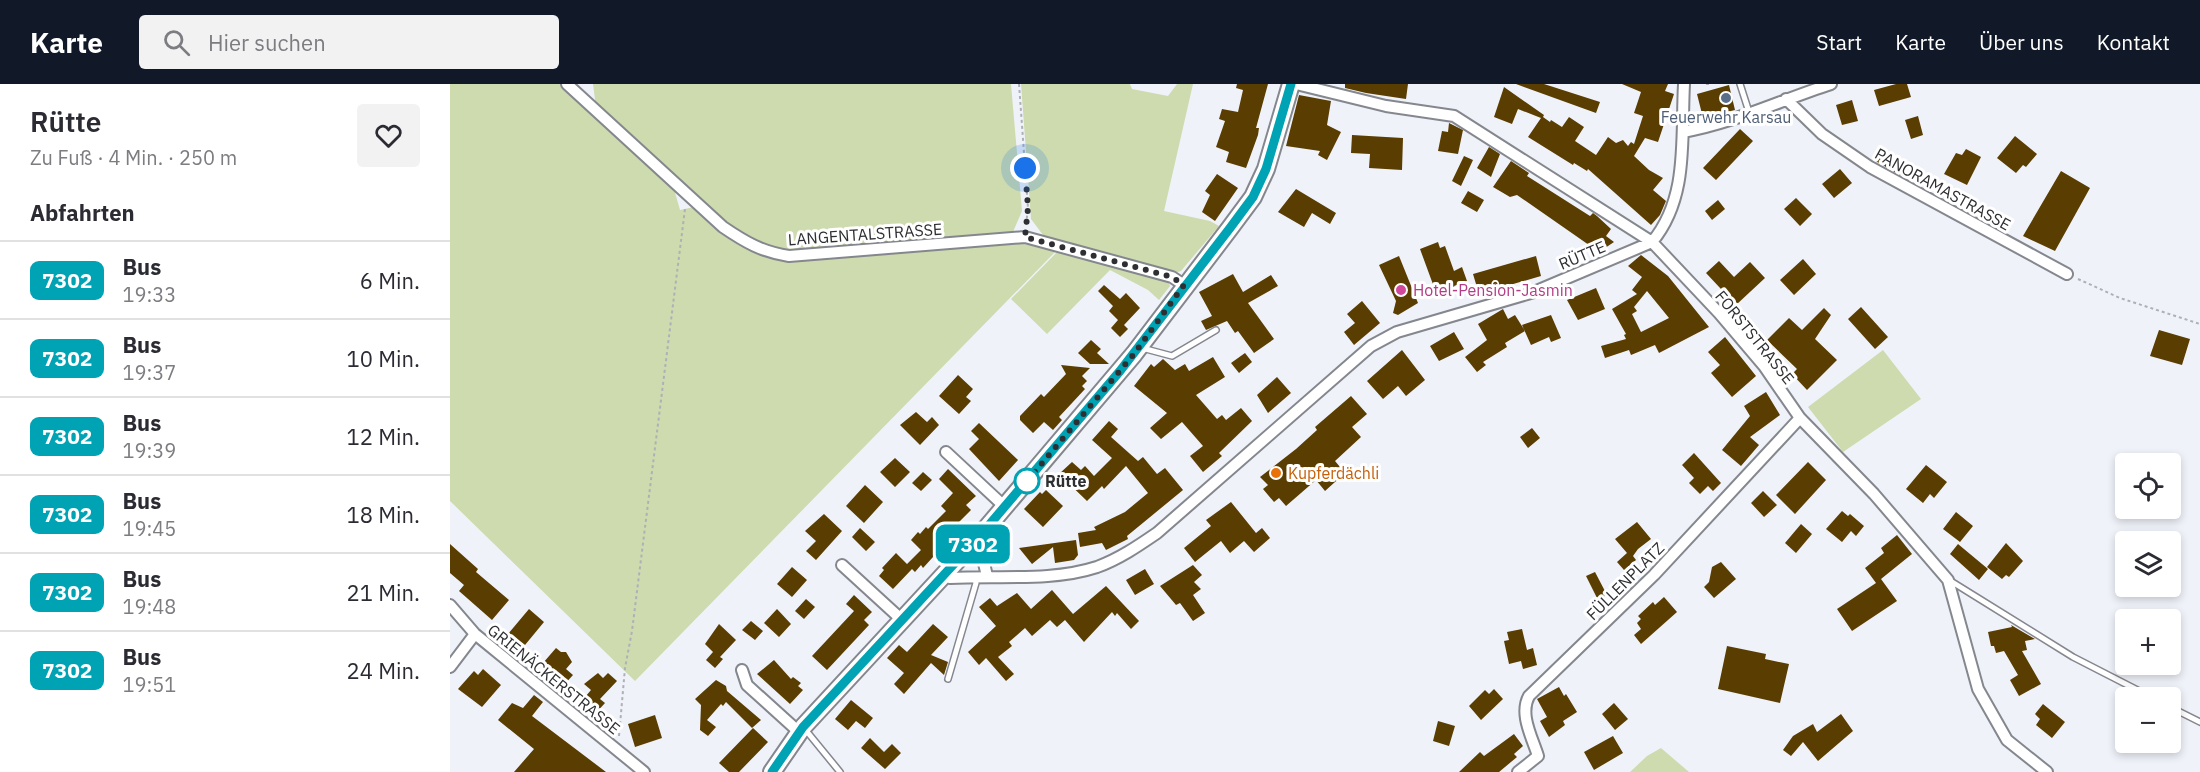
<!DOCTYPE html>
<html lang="de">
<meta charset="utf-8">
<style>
:root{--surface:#fff;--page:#f2f2f3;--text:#2b2b33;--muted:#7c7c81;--line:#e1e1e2;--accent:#111827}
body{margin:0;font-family:"IBM Plex Sans",sans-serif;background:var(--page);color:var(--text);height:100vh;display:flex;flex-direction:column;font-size:22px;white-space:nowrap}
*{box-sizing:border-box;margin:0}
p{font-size:20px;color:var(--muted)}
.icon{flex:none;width:33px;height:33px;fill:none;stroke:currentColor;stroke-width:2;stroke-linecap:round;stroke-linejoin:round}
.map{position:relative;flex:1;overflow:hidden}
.details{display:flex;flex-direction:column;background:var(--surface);width:450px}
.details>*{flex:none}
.badge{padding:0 12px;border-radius:9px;font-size:21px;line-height:39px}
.buttons{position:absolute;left:1665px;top:369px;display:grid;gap:12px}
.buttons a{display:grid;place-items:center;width:66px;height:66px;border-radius:6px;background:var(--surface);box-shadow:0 3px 9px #0003;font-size:30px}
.you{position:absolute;width:30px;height:30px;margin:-15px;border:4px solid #fff;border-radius:50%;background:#1a73e8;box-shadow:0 0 0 9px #1a73e833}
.map>.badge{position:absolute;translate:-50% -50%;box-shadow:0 0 0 3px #fff}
h2{padding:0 30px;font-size:22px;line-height:54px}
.round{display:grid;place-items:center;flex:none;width:63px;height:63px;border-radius:6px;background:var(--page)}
.summary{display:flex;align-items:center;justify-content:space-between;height:102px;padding:0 30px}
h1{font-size:28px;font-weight:600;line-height:45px}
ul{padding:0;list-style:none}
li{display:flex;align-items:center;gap:18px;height:78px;padding:0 30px;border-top:2px solid var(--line)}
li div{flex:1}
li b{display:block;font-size:22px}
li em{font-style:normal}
li .badge{min-width:66px;font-weight:700;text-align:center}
header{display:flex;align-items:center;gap:36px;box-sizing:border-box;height:84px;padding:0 30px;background:var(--accent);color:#fff}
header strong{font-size:28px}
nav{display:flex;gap:33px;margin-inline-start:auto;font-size:21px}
.search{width:420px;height:54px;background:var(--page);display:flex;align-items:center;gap:15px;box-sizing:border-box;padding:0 21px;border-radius:6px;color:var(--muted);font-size:22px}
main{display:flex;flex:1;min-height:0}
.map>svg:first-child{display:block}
.green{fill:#cddbae}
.building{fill:#5a3d01;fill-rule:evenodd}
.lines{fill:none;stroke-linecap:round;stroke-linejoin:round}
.lane-casing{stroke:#85878e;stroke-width:8}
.street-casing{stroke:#85878e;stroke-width:14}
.secondary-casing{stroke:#85878e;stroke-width:20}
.path{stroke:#afb0b7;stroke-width:2;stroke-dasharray:3 3;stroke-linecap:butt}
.lane{stroke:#fff;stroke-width:5}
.street{stroke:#fff;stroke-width:10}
.secondary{stroke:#fff;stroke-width:16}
.line-casing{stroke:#fff;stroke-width:14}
.line{stroke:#00a3b4;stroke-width:9}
.walk{stroke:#2e2f32;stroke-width:6;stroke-dasharray:0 10.8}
.service-dot{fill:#5c6f8a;stroke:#fff;stroke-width:2}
.hotel-dot{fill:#d1479c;stroke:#fff;stroke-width:2}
.food-dot{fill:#e8710a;stroke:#fff;stroke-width:2}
.stop-dot{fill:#fff;stroke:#00a3b4;stroke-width:3}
.labels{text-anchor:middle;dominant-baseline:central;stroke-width:6;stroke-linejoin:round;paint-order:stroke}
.service-label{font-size:16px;fill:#4e5e75;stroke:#fff}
.street-label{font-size:16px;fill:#2e2f32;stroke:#fff}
.hotel-label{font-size:16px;fill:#b23c85;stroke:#fff;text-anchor:start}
.food-label{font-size:16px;fill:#c56008;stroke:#fff;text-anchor:start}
.stop-label{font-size:16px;font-weight:bold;fill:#2e2f32;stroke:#fff;text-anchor:start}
</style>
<header>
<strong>Karte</strong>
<div class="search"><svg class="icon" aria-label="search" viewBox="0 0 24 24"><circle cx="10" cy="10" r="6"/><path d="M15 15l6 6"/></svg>Hier suchen</div>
<nav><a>Start</a><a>Karte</a><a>Über uns</a><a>Kontakt</a></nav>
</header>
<main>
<section class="details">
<div class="summary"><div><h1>Rütte</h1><p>Zu Fuß · 4 Min. · 250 m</p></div><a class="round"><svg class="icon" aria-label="heart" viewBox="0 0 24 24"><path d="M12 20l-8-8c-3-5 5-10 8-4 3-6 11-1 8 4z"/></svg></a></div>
<h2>Abfahrten</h2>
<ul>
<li><span class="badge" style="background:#00a3b4;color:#fff">7302</span><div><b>Bus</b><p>19:33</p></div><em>6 Min.</em></li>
<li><span class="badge" style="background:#00a3b4;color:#fff">7302</span><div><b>Bus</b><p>19:37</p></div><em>10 Min.</em></li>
<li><span class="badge" style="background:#00a3b4;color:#fff">7302</span><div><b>Bus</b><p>19:39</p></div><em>12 Min.</em></li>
<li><span class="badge" style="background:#00a3b4;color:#fff">7302</span><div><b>Bus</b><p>19:45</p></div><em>18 Min.</em></li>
<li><span class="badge" style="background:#00a3b4;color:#fff">7302</span><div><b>Bus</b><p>19:48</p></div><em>21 Min.</em></li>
<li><span class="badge" style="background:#00a3b4;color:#fff">7302</span><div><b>Bus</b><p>19:51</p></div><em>24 Min.</em></li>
</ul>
</section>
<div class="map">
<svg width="1750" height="688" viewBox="0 0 1750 688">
<rect width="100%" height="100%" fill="#f0f2fa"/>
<!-- green -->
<path class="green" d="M0,0H110L224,105L230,126L244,123C268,143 290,164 321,172L566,159L608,165L185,597L0,417Z
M143,0H561L572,127L563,148L351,167L312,161L285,148L146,23Z
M571,0H680L682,5L718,12L727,0H743L714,127L760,137L769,142L731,187L725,189L596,155L581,135Z
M609,166L718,196L720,202L709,216L698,206L660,186L597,250L561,215Z
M1433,266L1471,315L1393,368L1358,323Z
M1211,664L1239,688H1180L1197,672Z"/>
<!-- building -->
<path class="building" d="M787,0H818L806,44H809L808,51L796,84L776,78L779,68L766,63L775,37L769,35L772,25L788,28L793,6L786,4Z
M895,0H958L956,15L916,9L895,4Z
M1066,0H1094L1150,18L1146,29Z
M1172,0H1218L1215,7L1224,10L1208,58L1195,54L1184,72L1199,86L1213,94L1203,106L1216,117L1210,131L1201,141L1138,85L1137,87L1124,79L1123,81L1078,53L1091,34L1068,25L1062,40L1044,33L1054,3L1094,31L1093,33L1100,38L1101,36L1112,43L1119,33L1134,43L1125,57L1146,71L1158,53L1166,59L1173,56L1178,62L1181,58L1184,60L1193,32L1184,29L1191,8Z
M1446,0H1457L1461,13L1429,22L1424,6Z
M1279,1L1285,26L1253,34L1247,10Z
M849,11L881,17L877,41L891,48L877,76L868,71L870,67L836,62Z
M1402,16L1408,37L1392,41L1386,21Z
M1468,32L1473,51L1461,55L1455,36Z
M999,39L1013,46L1008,70L988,67L992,47L998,48Z
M1290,45L1303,57L1266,96L1253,84Z
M902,51L953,54L952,86L919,84L920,70L901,69Z
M1565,52L1587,70L1576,83L1573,81L1566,89L1547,74Z
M1039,63L1050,70L1041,93L1027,84Z
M1516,65L1531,73L1517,101L1494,90L1506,69L1512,71Z
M1426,67L1454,82L1450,91L1422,75Z
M1014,72L1023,76L1011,102L1002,97Z
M1061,77L1079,89L1077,92L1140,132L1143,129L1147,132L1161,145L1156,152L1164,158L1149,168L1067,111L1060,113L1043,103Z
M1390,85L1402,99L1384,114L1372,100Z
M1611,87L1640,104L1605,167L1573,152Z
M767,90L788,104L765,137L752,128L760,111L755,107Z
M846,105L886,129L880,140L862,129L854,143L828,128Z
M1018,107L1034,116L1027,128L1011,119Z
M1346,114L1362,130L1350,142L1334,125Z
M1268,116L1275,125L1262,136L1255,127Z
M988,158L990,164L995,162L1004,187L1012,183L1017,197L1004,202L1006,207L988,214L970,165Z
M1191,171L1218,192L1259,243L1209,269L1205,261L1181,271L1179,266L1155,274L1151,262L1176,255L1174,251L1176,250L1162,225L1187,210L1182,206L1192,193L1178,182ZM1197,207L1219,234L1191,248L1182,230L1187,227L1184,223Z
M949,172L968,219L948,231L943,229L946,217L929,181Z
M1086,172L1091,192L1036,208L1035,204L1029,206L1026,200L1023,190Z
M1353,175L1366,190L1344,211L1330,196Z
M1269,177L1284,193L1300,178L1315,194L1286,221L1256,189Z
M783,190L793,208L821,191L828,202L798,219L824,255L804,269L788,247L785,249L777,237L756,246L751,237L762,232L749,208Z
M654,201L670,215L676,209L690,224L674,241L678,245L670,253L661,244L668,236L659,227L663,222L648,207Z
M1146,204L1155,225L1128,236L1117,216Z
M912,217L930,239L904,261L894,248L905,239L897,230Z
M1411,223L1438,253L1425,265L1398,235Z
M1374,224L1381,231L1365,255L1387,276L1357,306L1342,290L1347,285L1317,256L1339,234L1352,246Z
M1053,225L1058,235L1065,231L1075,247L1055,259L1057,263L1033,278L1036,281L1027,288L1015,273L1037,256L1028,240Z
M1101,231L1111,254L1101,258L1099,253L1081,261L1072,241Z
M1709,246L1740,255L1732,281L1700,272Z
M1004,248L1014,265L989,277L980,262Z
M1275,253L1306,292L1282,313L1261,289L1270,281L1258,268Z
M641,256L651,265L647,269L659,280H640L628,269Z
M952,266L975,296L956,312L948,302L933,315L917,297Z
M795,269L802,278L789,289L781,279Z
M763,273L775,293L746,311L767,335L772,331L776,336L791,324L802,337L769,369L772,372L753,388L740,372L753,362L732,338L711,355L700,344L717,329L684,302L701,280L704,283L713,275L725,286L735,280L739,287Z
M611,281L640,284L632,292L637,297L632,302L635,305L609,333L612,336L603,346L594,338L583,349L570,336V332L591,310L594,313L616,290Z
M508,291L523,305L516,313L521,317L509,330L489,312Z
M827,293L841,309L818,329L807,311Z
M1316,308L1330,331L1300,353L1309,361L1291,382L1272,366L1300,332L1294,322Z
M901,312L917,330L902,343L911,353L885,377L895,389L875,407L866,396L836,422L829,414L824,418L813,405L818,401L810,393L846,365L867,346L865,343Z
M466,328L477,338L482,333L489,341L470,361L450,341Z
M659,337L668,345L661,353L688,377L693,373L707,390L715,384L733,406L677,452L678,455L656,466L652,459L630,463L628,449L646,446L644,443L675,428L698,409L676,382L654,405L652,402L637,417L609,390L622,378L631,386L635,382L644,392L662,374L642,356Z
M529,339L568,376L549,397L519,365L529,355L521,347Z
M1082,344L1090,354L1078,364L1070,353Z
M1244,369L1271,399L1263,407L1258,402L1250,410L1239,399L1244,394L1232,381Z
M445,374L460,388L445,403L430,388Z
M1358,378L1376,396L1345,430L1326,411Z
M1476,381L1497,398L1484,414L1480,410L1473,419L1456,405Z
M498,385L526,412L516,421L521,426L509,438L512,441L473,484L471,481L465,488L462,485L443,505L429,492L434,486L432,484L446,469L460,483L457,480L471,466L461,456L468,448L470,450L476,443L478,445L496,427L491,422L503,409L489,395Z
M473,388L482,396L471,407L462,399Z
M415,401L433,418L414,439L396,422Z
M596,406L613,422L593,443L574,425L590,408L592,410Z
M1313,407L1327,421L1314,433L1301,419Z
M781,418L806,449L812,444L820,454L804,468L794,457L780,469L771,457L745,478L734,464L761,442L756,436Z
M1392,427L1398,432L1400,430L1414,442L1406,452L1401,447L1392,458L1376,445Z
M1506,428L1523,442L1510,458L1493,445Z
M374,430L392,447L366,476L356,467L366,457L355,447Z
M1187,438L1201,455L1188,465L1183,472L1186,476L1174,486L1167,478L1177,469L1165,455Z
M1351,440L1362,450L1346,469L1335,459Z
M410,444L425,458L416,467L402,453Z
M1447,451L1462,470L1431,495L1447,517L1402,547L1387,525L1426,499L1415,484L1434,469L1431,464Z
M626,456L628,471L624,476L605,479L603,463L582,480L569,464Z
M1556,459L1573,477L1559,493L1556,491L1552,495L1537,483Z
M0,460L28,485L26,488L59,516L42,536L9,507L14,501L0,489Z
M1508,460L1538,485L1529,496L1500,470Z
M1271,478L1286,495L1264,514L1254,503L1259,498L1262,483Z
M743,481L752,491L744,498L751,505L743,511L755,529L743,537L730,519L726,521L710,502Z
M342,483L357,496L342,513L327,500Z
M695,485L704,500L685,511L676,496Z
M1145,488L1157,511L1148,516L1136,492Z
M656,502L689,537L681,545L667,529L665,532L662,528L634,558L615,536L607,543L600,536L582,552L575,544L559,558L562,562L548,573L564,590L556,597L536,574L529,581L518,568L546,542L529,523L540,514L547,522L567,509L581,525L602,506L623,530Z
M404,511L422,528L414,536L419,541L377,586L362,572L404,527L396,520Z
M1214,513L1227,528L1191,560L1184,551L1191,545L1187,539L1191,535L1188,532L1203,518L1205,521Z
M356,515L365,523L354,535L345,527Z
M79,525L94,538L75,561L58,550Z
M327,525L341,540L329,553L314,539Z
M301,537L313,547L305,556L292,546Z
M269,540L286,556L270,573L273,575L265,584L256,576L263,568L255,560Z
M483,540L498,553L481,571L498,578L494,591L481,579L454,610L444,600L454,589L437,574L449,561L457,568Z
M1561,541L1585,555L1575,557L1577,566L1572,567L1591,600L1569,612L1560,596L1568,591L1554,567L1546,569L1544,562H1541L1538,548L1562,543Z
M1072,545L1077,566L1083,564L1087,581L1073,585L1071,577L1059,580L1054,557L1059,556L1057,548Z
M1277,562L1316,570L1315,575L1339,580L1330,619L1268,605Z
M106,564L111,568H116L122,578L116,585L123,591L114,601L93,579Z
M324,576L341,595L343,593L351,599L348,602L353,606L340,620L307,590Z
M33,585L51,601L32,623L8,605L24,587L28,591Z
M148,589L153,594L158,589L167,597L150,615L155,619L144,631L130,619L141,606L134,600Z
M266,596L276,602L277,607L311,636L302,644L276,618L273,622L271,620L257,636L266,643L258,652L250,646L251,621L245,615Z
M1109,603L1114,612L1116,610L1127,628L1113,637L1115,641L1099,653L1090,637L1097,633L1087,615Z
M1044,605L1053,615L1031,636L1019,622L1035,606L1039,610Z
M84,611L93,618L82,632L156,688H64L84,665L48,636L62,619L73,624Z
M401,616L423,634L415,644L406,637L398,646L385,635Z
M1164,619L1178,635L1165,646L1152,630Z
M1593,620L1615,638L1602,654L1586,641L1590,635L1585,630Z
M1391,630L1403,647L1368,677L1353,658L1341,672L1333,666L1343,652L1363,640L1367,648Z
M205,631L212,654L185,663L178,640Z
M988,637L1005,642L999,662L983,657Z
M303,644L318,658L289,688H279L269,679Z
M1064,650L1073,662L1064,670L1067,673L1049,688H1009L1030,668L1034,672Z
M1163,652L1173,669L1144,686L1134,668Z
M420,654L434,668L442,660L451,669L435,685L411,664Z"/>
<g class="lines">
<defs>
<path id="lane" d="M1290,0L1299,28
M692,264L722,272L766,246
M1499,496L1623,573L1703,614
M498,595L526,499L525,494
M1720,623L1750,638
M354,644L390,688"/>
<path id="street" d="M117,0L273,143C295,158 312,168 339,172L575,153L722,193L734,201
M846,0L936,22L1004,32L1202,158L1269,229L1314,282L1350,334L1424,410L1498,496L1528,605L1557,656L1597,688
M1336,15L1372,50L1420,83L1617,190
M1233,48C1284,39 1331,16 1381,0
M496,368L555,423
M528,454L537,492
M392,481L451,535
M494,491L500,494C548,491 601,498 647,483C669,475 688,462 707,449L921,262L947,248L1084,208L1202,158C1239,114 1231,54 1234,0
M0,521L25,550L194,688
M0,583L25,550
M292,586L297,601L349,648
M1068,688L1088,672C1082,653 1069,630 1079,612L1204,491L1350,334"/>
<path id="secondary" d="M322,688L353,643L528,454L684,270L780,144L803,113L816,85L841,0"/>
</defs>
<!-- lane casing -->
<use href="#lane" class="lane-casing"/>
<!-- street casing -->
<use href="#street" class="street-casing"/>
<!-- secondary casing -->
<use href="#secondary" class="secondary-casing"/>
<!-- path -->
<path class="path" d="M569,0L578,124L576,141
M1256,0H1260
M1628,195L1670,214L1750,240
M169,652L175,584L182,547L235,125"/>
<!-- lane -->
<use href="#lane" class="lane"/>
<!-- street -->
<use href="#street" class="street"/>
<!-- secondary -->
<use href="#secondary" class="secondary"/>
</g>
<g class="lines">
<defs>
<path id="line" d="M322,688L353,643L528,454L670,287L780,144L803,113L816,85L841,0"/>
</defs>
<!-- line casing -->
<use href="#line" class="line-casing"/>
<!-- line -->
<use href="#line" class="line"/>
<!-- walk -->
<path class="walk" d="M575,84L578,124L575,153L722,193L734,201L684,270L577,397"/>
</g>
<!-- markers -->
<circle class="service-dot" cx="1276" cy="14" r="6"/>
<circle class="hotel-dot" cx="951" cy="206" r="6"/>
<circle class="food-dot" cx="826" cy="389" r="6"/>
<circle class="stop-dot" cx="577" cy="397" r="12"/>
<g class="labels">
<!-- service labels -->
<g class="service-label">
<text x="1276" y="33">Feuerwehr Karsau</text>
</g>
<!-- street labels -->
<g class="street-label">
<text transform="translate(1493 105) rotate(29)">PANORAMASTRASSE</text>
<text transform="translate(415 150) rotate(-4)">LANGENTALSTRASSE</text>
<text transform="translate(1132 171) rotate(-23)">RÜTTE</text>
<text transform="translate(1305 253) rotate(51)">FORSTSTRASSE</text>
<text transform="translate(1175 497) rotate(-45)">FÜLLENPLATZ</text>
<text transform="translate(104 595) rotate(39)">GRIENÄCKERSTRASSE</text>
</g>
<!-- hotel labels -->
<g class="hotel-label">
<text x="963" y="206">Hotel-Pension-Jasmin</text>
</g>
<!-- food labels -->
<g class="food-label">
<text x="838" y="389">Kupferdächli</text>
</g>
<!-- stop labels -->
<g class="stop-label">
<text x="595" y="397">Rütte</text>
</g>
</g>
</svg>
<div class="buttons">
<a><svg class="icon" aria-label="locate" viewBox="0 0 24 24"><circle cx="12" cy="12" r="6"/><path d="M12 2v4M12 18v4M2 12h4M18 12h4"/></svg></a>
<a><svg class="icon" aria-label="layers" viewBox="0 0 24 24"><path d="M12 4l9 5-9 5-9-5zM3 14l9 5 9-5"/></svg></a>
<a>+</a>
<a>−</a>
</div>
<div class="you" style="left:575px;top:84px"></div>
<b class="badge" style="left:523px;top:460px;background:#00a3b4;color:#fff">7302</b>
</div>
</main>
